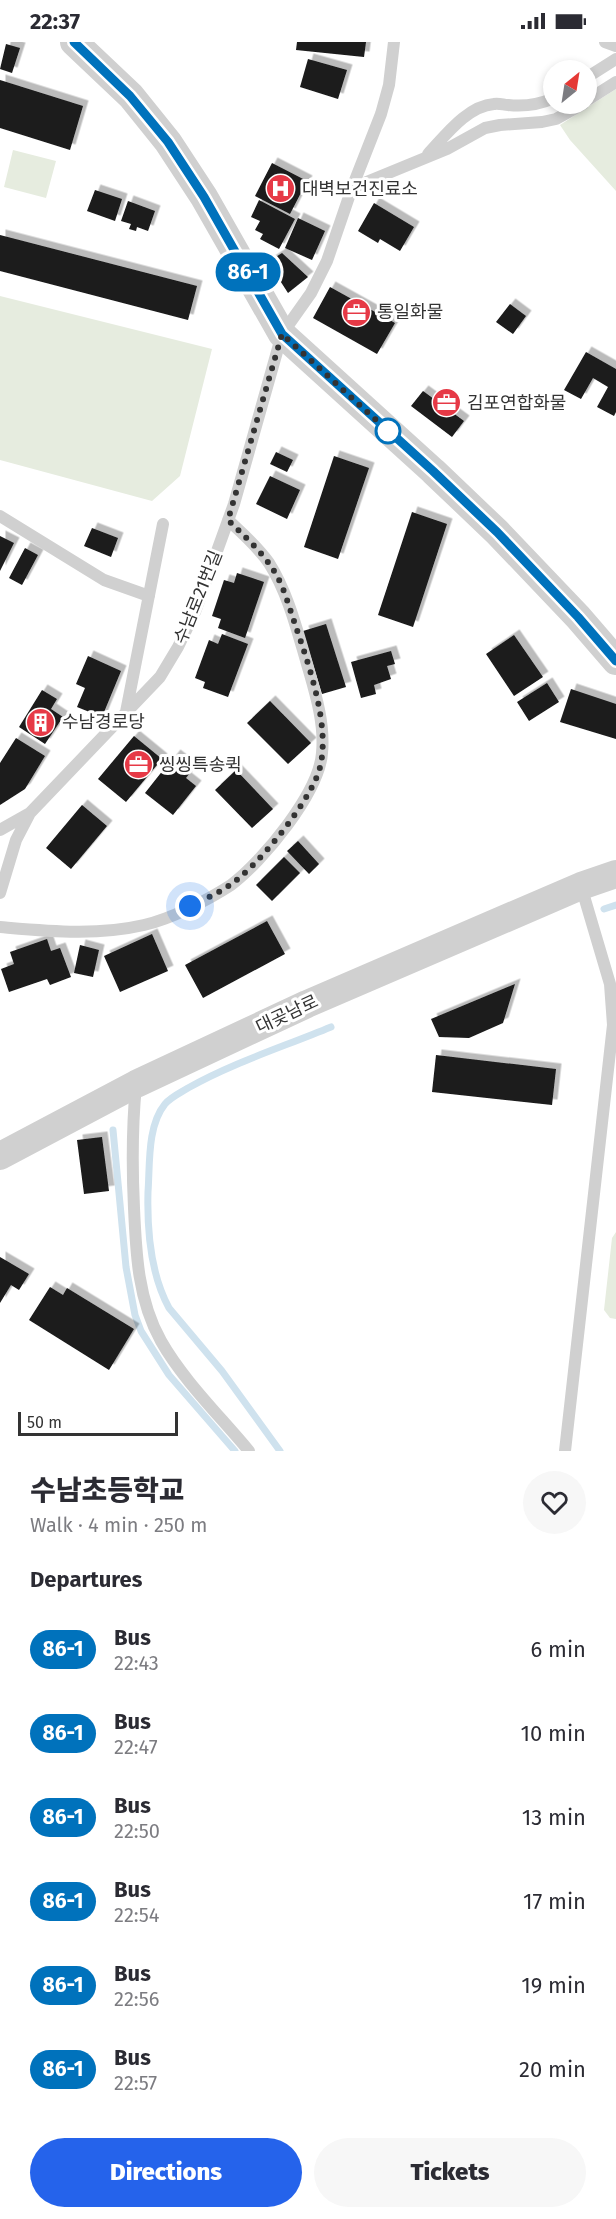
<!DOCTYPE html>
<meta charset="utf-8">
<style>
:root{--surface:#fff;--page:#f7f7f7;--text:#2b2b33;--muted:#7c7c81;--accent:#2563eb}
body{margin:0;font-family:"Fira Sans","Noto Sans KR",sans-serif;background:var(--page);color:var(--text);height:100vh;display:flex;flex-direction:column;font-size:22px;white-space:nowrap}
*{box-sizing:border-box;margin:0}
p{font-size:20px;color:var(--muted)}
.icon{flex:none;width:33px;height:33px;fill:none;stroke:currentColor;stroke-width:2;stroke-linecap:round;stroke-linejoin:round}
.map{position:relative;height:1409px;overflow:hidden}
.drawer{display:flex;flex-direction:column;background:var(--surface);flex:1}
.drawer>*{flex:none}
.badge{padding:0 12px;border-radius:20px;font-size:21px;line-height:39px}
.needle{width:39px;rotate:30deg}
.fabs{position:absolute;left:543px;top:18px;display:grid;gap:12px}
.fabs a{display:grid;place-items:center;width:54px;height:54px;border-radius:50%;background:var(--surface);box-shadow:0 3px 9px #0003;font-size:30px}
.scale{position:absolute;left:18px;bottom:15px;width:160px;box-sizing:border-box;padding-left:6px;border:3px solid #333;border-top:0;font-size:16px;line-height:21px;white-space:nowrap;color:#333;-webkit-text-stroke:4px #fff;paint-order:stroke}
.you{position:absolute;width:30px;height:30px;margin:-15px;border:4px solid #fff;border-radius:50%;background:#1a73e8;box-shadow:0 0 0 9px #1a73e833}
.map>.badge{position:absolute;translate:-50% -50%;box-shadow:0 0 0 3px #fff}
h2{padding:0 30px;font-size:22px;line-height:54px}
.round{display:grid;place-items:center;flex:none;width:63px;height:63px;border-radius:32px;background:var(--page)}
.overview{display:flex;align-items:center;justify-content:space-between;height:102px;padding:0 30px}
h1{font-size:28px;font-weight:800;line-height:45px}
.primary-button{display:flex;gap:12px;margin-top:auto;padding:12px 30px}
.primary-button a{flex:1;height:69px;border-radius:36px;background:var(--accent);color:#fff;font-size:24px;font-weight:800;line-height:69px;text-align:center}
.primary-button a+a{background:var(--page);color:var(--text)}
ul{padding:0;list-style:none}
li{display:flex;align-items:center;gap:18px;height:84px;padding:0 30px}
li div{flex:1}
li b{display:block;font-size:22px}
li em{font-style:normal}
li .badge{min-width:66px;font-weight:700;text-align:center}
.status{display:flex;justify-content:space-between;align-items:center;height:42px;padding:0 30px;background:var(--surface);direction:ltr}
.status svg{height:16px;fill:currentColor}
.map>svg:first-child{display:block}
.green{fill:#e6ecdf}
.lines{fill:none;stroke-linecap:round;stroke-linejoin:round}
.stream{stroke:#cfe2ee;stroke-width:7}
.building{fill:#1a1a1a;filter:url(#shadow)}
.service{stroke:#d0d0d0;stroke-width:12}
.tertiary{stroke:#d0d0d0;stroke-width:28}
.line-casing{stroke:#fff;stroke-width:14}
.line{stroke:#0072bc;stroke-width:9}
.walk{stroke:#333;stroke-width:6;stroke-dasharray:0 10.8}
.stop-dot{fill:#fff;stroke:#0072bc;stroke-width:3}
.labels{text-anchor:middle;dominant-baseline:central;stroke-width:6;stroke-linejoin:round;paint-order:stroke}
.poi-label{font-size:18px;fill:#333;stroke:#fff;text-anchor:start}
.street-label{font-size:18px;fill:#333;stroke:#fff}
</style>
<div class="status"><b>22:37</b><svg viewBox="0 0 49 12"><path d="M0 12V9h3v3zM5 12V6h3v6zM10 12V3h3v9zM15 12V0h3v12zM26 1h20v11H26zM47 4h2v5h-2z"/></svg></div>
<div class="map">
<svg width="616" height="1409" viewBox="0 0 616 1409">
<defs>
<filter id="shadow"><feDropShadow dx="5.5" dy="-5.5" stdDeviation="0" flood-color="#0004"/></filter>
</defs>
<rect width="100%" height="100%" fill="#fff"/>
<!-- green -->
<path class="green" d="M616,47V149L570,98L560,83Z
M13,108L56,119L46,156L4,145Z
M0,254L212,307L180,434L152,459L0,418Z
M616,1190V1277L610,1276L604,1268L612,1196Z"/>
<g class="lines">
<!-- stream -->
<path class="stream" d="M604,867L616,863
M113,1088L126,1225L135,1273L141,1289L169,1333L235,1409
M280,1409L222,1329L169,1266C151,1233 147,1187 148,1150C150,1123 147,1084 165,1062C171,1055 180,1051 188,1046C232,1021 283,1005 331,985"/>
</g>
<!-- building -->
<path class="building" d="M297,0H366L364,15L296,8Z
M6,2L20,6L12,31L0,27Z
M308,17L347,28L338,57L300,45Z
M0,38L83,64L70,108L0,86Z
M272,121L307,139L290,172L255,154Z
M95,148L122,157L115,179L87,169Z
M259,158L295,177L279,207L260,197L263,192L255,188L260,179L251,175Z
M128,159L155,169L148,189L137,185L136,189L129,187L131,182L121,179Z
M374,161L414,185L400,209L380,197L378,201L358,189Z
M298,176L325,189L312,218L285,206Z
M0,193L197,244L188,278L0,229Z
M282,211L308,235L288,251L268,220Z
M330,245L395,281L377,312L313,276Z
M510,262L526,274L513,292L496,280Z
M586,310L616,327V370L614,374L597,365L608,345L593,336L581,357L564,348Z
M423,349L464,379L452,395L411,364Z
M276,410L293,418L287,430L270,422Z
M334,414L369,426L338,517L304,505Z
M270,434L300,448L287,477L256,462Z
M412,470L447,482L413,585L378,573Z
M92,486L118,496L111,515L84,504Z
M0,494L14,501L0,529Z
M25,506L38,513L22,543L9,536Z
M237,531L264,540L245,596L218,586L221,577L212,574L224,538L234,541Z
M326,582L346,645L322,652L303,589Z
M222,592L248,602L228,655L203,646L205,640L195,636L209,598L218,602Z
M514,593L543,635L514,654L486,612Z
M391,609L395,622L387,624L391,637L374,643L376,652L361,656L351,620Z
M88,614L121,629L102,675L77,665L85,646L76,642Z
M547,641L559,660L529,679L517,660Z
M571,647L616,662V697L560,680Z
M42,648L57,657L51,667L63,675L45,702L19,685Z
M270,659L311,701L288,722L247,681Z
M134,694L162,717L126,760L98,737Z
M16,696L45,714L25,747L0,763V721Z
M175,713L193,727L186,736L196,744L173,773L145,751Z
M236,728L273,767L252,786L215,748Z
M82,763L107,784L71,827L46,806Z
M298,799L319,822L309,832L287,809Z
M284,815L300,831L272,859L256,843Z
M267,879L285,912L203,956L185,923Z
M152,892L168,929L120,950L104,914Z
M47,897L51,909L60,906L71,935L50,943L47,937L9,950L1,927L14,922L10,910Z
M80,903L99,908L93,935L74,931Z
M515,942L503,981L469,996L439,995L431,977Z
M436,1013L556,1027L552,1063L432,1050Z
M102,1095L109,1149L84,1152L77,1098Z
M0,1215L29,1232L19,1248L11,1243L0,1261Z
M50,1245L63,1253L67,1246L134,1287L109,1328L29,1278Z"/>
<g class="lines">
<!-- service -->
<path class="service" d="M605,0L616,4
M586,36L616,17
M586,59L616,40
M428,112C445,94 467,64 494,62C499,61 504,63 508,63C525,65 538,63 554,56
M352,146L447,107L485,86L500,83L542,80L556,77L583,62
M0,474L104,538L149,554
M126,670L163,482
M0,788L30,771L160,635L178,605L195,570L234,462L282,292L311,251L327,219L352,146L381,72L389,43L394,0
M0,851L16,798L29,773
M0,885C48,889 97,894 144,883C171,877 208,858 231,843C263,819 319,751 322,711C325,681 315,650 307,622C297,588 288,551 269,521C258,505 242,491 228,478
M136,1043C132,1085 132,1125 134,1166C136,1212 138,1258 161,1299C183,1338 220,1374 249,1409
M565,1409L613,983L610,942L581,844"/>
<!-- tertiary -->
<path class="tertiary" d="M74,0L131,54L168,100L204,155L282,292L433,429L497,490L578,575L616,619
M0,1114L136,1042L307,962L581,844L616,832"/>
</g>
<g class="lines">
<defs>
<path id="line" d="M74,0L130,54L168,100L204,155L282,292L433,429L497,490L578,575L616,619"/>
</defs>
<!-- line casing -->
<use href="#line" class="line-casing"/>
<!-- line -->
<use href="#line" class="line"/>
<!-- walk -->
<path class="walk" d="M190,864C204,858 218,851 230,843C259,823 308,762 319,729C332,686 308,621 294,579C289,565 285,549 278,536C266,513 246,496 228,478L282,292L388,389"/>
</g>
<!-- icons -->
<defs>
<symbol id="hospital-disc" viewBox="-11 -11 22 22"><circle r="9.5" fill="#e63946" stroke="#fff"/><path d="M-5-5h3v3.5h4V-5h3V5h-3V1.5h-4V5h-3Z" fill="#fff"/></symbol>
<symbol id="office-disc" viewBox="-11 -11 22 22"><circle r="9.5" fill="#e63946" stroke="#fff"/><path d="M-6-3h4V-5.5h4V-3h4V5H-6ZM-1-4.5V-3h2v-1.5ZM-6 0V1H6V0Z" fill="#fff"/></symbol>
<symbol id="building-disc" viewBox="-11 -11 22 22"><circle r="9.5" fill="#e63946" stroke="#fff"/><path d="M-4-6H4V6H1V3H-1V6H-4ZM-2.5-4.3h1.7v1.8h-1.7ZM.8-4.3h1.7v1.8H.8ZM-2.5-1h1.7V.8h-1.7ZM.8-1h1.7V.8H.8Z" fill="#fff"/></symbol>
</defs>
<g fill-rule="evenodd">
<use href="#hospital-disc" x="264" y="130" width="33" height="33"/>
<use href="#office-disc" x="340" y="254" width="33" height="33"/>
<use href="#office-disc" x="430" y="344" width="33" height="33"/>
<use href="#building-disc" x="24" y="664" width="33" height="33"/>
<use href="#office-disc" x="122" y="706" width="33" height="33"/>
</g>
<!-- markers -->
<circle class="stop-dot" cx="388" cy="389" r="12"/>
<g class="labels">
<!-- poi labels -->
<g class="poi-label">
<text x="302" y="147">대벽보건진료소</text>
<text x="377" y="270">통일화물</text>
<text x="467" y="361">김포연합화물</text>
<text x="62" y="680">수남경로당</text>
<text x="159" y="723">씽씽특송퀵</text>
</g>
<!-- street labels -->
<g class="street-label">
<text transform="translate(198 555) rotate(-68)">수남로21번길</text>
<text transform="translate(287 972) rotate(-25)">대곶남로</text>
</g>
</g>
</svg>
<div class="fabs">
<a><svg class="needle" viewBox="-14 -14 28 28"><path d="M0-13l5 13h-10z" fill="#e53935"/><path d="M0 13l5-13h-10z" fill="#7c7c81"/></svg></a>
</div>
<div class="scale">50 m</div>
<div class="you" style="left:190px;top:864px"></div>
<b class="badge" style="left:248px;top:230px;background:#0072bc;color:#fff">86-1</b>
</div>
<section class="drawer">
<div class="overview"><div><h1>수남초등학교</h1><p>Walk · 4 min · 250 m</p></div><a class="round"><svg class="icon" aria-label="heart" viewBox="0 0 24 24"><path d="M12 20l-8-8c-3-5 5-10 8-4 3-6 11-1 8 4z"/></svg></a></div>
<h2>Departures</h2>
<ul>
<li><span class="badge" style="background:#0072bc;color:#fff">86-1</span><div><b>Bus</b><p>22:43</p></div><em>6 min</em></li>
<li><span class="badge" style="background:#0072bc;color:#fff">86-1</span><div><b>Bus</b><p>22:47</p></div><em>10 min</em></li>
<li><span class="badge" style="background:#0072bc;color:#fff">86-1</span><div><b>Bus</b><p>22:50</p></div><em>13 min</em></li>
<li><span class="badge" style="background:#0072bc;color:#fff">86-1</span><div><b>Bus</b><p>22:54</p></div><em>17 min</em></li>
<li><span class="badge" style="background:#0072bc;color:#fff">86-1</span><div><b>Bus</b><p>22:56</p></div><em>19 min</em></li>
<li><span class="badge" style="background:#0072bc;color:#fff">86-1</span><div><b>Bus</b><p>22:57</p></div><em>20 min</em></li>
</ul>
<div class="primary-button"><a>Directions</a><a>Tickets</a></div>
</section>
